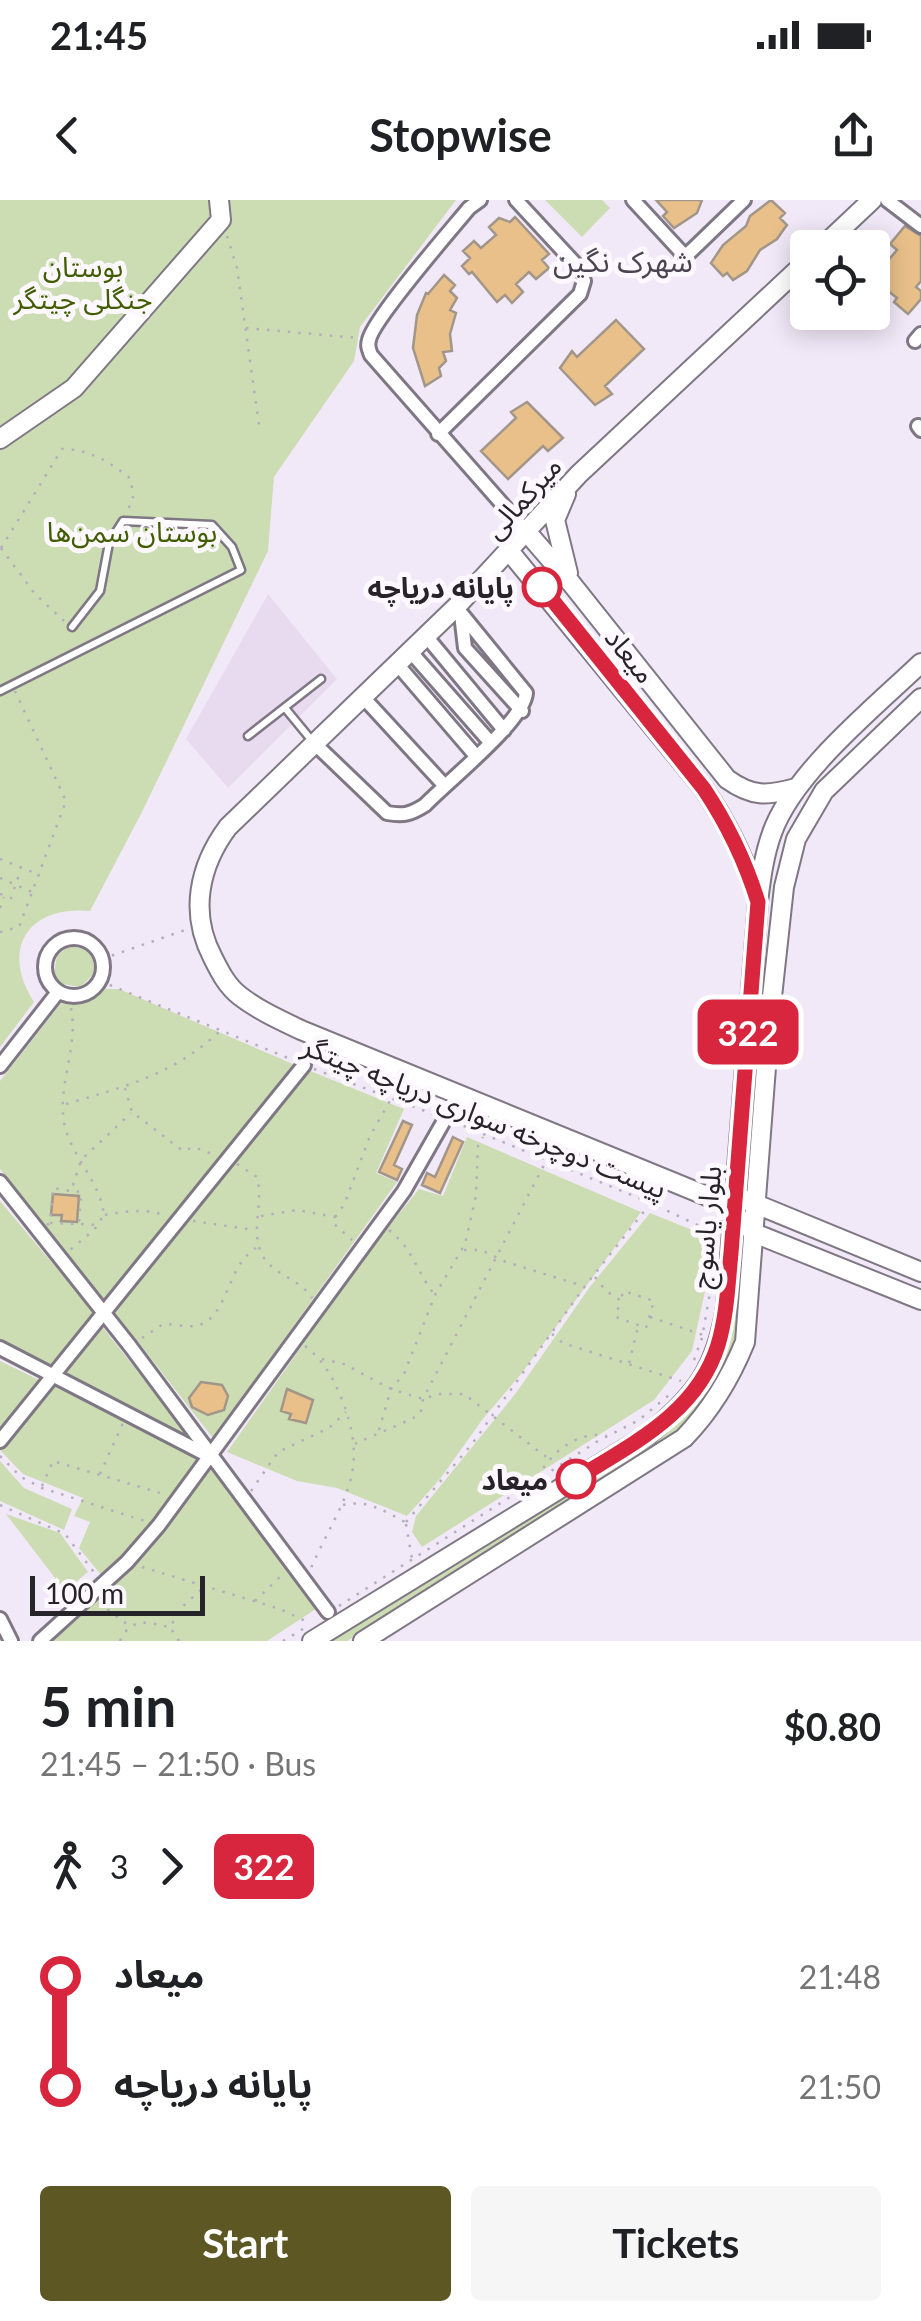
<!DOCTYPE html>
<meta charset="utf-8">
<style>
:root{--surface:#fff;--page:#f6f6f6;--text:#202124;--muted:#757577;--accent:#5d5723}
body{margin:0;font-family:Lato,"Noto Sans Arabic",sans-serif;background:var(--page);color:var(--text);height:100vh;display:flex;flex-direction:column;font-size:38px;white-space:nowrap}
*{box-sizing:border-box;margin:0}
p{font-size:32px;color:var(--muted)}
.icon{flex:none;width:55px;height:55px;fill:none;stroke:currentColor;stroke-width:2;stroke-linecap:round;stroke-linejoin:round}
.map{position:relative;height:1441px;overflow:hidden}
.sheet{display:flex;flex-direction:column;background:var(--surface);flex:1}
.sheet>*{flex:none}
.badge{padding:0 20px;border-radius:15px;font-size:35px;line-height:65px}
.buttons{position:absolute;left:790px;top:30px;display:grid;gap:20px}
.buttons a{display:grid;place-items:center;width:100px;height:100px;border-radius:10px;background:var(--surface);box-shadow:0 5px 25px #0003;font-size:50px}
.scale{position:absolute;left:30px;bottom:25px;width:175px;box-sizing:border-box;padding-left:10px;border:5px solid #272429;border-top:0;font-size:28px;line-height:35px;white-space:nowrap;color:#272429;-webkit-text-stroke:8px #fcf8fe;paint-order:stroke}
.map>.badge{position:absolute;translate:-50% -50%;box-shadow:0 0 0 5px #fff}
.legs{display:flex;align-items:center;gap:15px;height:110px;padding:0 40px;font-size:32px}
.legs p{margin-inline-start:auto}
.overview{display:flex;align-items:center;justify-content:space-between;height:170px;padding:0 40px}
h1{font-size:55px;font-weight:700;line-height:75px}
.button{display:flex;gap:20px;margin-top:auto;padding:20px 40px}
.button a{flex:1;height:115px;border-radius:10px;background:var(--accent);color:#fff;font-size:40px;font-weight:700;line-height:115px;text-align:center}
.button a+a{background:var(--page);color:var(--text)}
ul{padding:0 40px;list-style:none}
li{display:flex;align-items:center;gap:35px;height:110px;font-size:38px}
li i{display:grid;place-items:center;width:15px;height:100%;margin:0 12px;background:currentColor}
li i::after{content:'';width:25px;height:25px;margin:-12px;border:8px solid;border-radius:50%;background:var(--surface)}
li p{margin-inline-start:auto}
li:first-child i{background:linear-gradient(#0000 50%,currentColor 0)}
li:last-child i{background:linear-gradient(currentColor 50%,#0000 0)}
.status{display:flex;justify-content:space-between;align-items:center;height:70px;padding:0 50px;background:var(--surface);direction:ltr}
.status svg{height:28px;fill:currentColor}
header{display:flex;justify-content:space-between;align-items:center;height:130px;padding:0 40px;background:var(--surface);font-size:45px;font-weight:700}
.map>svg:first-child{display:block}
.built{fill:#e8dbf0}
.green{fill:#ccddb4}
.building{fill:#e9c08a;stroke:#a19689;stroke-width:2.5}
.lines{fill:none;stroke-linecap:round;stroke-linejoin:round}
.lane-casing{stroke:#7f7784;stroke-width:11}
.street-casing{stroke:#7f7784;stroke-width:18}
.secondary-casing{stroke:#7f7784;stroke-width:22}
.path{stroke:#b5aeba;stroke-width:2.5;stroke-dasharray:2.5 8;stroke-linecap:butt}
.lane{stroke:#fff;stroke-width:6}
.street{stroke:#fff;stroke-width:12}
.secondary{stroke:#fff;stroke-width:18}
.line-1-casing{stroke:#fff;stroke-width:22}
.line-1{stroke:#d7263d;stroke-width:15}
.stop-1-dot{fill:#fff;stroke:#d7263d;stroke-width:5}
.labels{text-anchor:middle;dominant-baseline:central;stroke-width:10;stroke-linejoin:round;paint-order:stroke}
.park-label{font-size:28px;fill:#415d00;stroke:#fcf8fe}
.street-label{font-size:28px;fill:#272429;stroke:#fcf8fe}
.stop-label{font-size:28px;font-weight:bold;fill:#272429;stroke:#fcf8fe;text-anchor:end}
.neighbourhood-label{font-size:30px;fill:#4c4551;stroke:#fcf8fe}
</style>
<div class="status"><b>21:45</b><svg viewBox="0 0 49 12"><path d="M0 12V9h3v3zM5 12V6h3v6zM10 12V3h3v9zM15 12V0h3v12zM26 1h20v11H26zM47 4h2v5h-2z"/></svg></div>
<header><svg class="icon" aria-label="back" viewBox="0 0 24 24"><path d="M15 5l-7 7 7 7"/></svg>Stopwise<svg class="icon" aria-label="share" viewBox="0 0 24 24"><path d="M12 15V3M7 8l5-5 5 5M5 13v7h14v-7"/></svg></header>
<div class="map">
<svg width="921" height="1441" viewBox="0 0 921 1441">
<rect width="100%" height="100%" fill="#f2e9f8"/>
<!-- built -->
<path class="built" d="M268,394L337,479L228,588L186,539Z"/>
<!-- green -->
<path class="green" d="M0,0H456L360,127L354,161L274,277L268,351L142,612L90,711C28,705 0,749 34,802L0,847Z
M545,0H602L610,8L582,37Z
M69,747C86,746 96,756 94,773L81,787L62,784L54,774L57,755Z
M105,789H119L293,864L105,1102L0,969V881L62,802C80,803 90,800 105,789Z
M308,870L404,909L376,973L397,982L213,1238L113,1110Z
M467,937L641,1012L521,1174L482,1220L440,1279L407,1316L337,1288L297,1281L227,1252L369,1051L419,989L443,996Z
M0,1001L96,1115L48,1171L0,1147Z
M650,1013L707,1036V1082L692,1151L654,1200L422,1347L412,1332L416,1316L516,1193L589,1088Z
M744,1040L736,1148L728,1171L686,1225L528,1329L347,1441H331L659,1235C708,1199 732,1155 738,1095C739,1077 738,1056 744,1040Z
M101,1125L204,1256L142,1338L102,1376L79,1348L90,1322L74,1316L83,1298L23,1274L0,1250Z
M0,1161L39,1180L0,1228Z
M0,1261L24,1288L72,1309L64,1330L0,1301Z
M212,1266L319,1407L267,1441H47L136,1359Z
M6,1314L60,1333L88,1372L65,1391Z"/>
<!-- building -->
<path class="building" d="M656,0H702L697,13L674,28L663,16L667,12Z
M771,0L785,13L780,18L787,25L784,29L777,39L760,50L747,71L733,80L727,73L723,76L711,63L723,45L746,26L750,16Z
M515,17L549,54L542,60L549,68L536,79L529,72L516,84L523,92L512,103L505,95L497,102L472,72L469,74L462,66L470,58L463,51L474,41L481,48L496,35L489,27L499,18L510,22Z
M905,26L921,36V81L916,87L921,91V99L908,114L894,102L897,98L879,84L872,92V65L879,58L886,63L897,50L890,44Z
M444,75L455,85L450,91L457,98L450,110L456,113L450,134L452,151L443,152L446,161L439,168L441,176L425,186L413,148L417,115L426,93L428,94Z
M616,120L644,149L605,186L612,194L595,205L560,168L572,151L577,157Z
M527,202L563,238L548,251L543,246L508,279L481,251L516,218L511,212Z
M403,921L412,925L394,965L402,969L397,980L379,972Z
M453,937L463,942L440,993L422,985L427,973L435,977Z
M53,994L79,996L77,1022L61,1021L62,1015H51Z
M201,1182L222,1185L228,1196L224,1210L208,1215L192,1207L189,1198Z
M287,1189L313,1200L306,1223L289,1219L291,1214L281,1211Z"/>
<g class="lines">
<defs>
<path id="lane" d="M0,491L241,370L232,347L212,325L123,321L109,343L100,391L72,427
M285,508L313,542
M248,536L321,479"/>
<path id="street" d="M480,0L469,8C451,30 373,119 369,140C367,147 369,149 371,155L525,330
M633,0L683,54L689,53L744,0
M887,0L921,26
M915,141L921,134
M918,226L921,230
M438,234L580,94L584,81L580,69L516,0
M461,414L465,448L522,511
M426,436L504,530
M410,451L490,542
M397,464L476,556
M362,496L444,585
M314,543L387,613C404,616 411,614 425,605C448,581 524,521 526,493L456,407
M45 767a29 29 0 1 1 58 0a29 29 0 1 1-58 0Z
M0,866L58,792
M0,982L130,1146L328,1412
M0,1148L203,1253
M0,1241L304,865
M0,1419L11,1441
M40,1441L127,1362L159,1325L404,991L445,919"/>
<path id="secondary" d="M821,48L872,0
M808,60L579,274L456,407L228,627C199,666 189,713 213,758C220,772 227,786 240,796C258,810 280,820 301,830L724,1003L754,1033L921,1100
M0,239L74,188L221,20L219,0
M566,294L555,320L568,373
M525,330L571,383L727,579C752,597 767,596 796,588
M510,352L704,589C727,623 743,655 756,694
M746,1000L921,1072
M312,1441L649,1234C696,1195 716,1169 726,1107L758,702C761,678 764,655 772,633C793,573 875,507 921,463
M363,1441L684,1238C712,1209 730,1179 745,1142L770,815L784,687L796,639L824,591L921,498"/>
</defs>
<!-- lane casing -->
<use href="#lane" class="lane-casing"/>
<!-- street casing -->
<use href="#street" class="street-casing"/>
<!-- secondary casing -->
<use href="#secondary" class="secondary-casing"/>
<!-- path -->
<path class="path" d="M227,36L237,68L259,225
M246,128L358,138
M1,348L62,249C89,249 110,262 131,279L133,297L128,310
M1,348L35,394L64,421
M0,659L40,675
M0,678L32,692
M0,694L11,698L21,669
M0,708L4,697
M0,732L19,727L66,601L15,491
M102,759L188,729
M100,781L293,860
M68,798C83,838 57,880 64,922C70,956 100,980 104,1015L94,1030L70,1050
M314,869L433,914
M125,888L132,912L183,951L194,947L217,956
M66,904C124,887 176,874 222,829
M454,922L651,1003L710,1031L715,1038
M237,964L257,977C265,1005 246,1039 268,1063C281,1077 300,1080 312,1098
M105,1015C124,1011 147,1008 166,1016
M261,1016L297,1010L335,1017L333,1023L352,1040
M335,1017L344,1005L370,936L391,899
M193,1021L255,1030
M50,1023L79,1024L81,992L72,991
M81,1024L97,1025
M47,1025L50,1023L53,988L71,991L81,960L131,913
M389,1030C415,1051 416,1072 435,1095
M464,1050H481L506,1062L583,1086
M595,1077L606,1091L620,1100L616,1117L646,1128L654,1101L624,1091L620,1100
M650,1117L703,1135
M552,1134L563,1143L681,1181
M142,1138L163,1124C173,1124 184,1127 195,1126C229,1120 225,1067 256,1048
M305,1146C323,1160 332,1176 341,1197C372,1274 341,1300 311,1368
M322,1159L344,1164L391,1189L423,1199L438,1194H464L549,1259
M694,1160L702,1138L712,1081
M629,1163L638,1127
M379,1230L391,1189L404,1174L435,1095L465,1044L476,996L478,946L483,937
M355,1244C366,1238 415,1219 418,1215C423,1210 422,1206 423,1199L545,963
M0,1256L21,1277L42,1288L148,1322
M100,1274L123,1223
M538,1277C550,1253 578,1230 607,1236
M42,1286L53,1261L167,1295
M251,1291L278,1252L329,1228L346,1212
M0,1305L65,1334L96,1375
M343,1305C367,1299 384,1311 405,1322
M406,1322L472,1244L585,1086L650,1004
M406,1324L412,1359
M142,1367L280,1409L310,1423
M255,1401L285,1372
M99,1403L128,1425
M339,1406L598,1241L639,1220L669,1195
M120,1441C131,1417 147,1422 169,1427
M179,1441L170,1427L182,1407L203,1388
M283,1441L303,1429"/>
<!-- lane -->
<use href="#lane" class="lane"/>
<!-- street -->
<use href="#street" class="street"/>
<!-- secondary -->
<use href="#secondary" class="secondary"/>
</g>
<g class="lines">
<defs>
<path id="line-1" d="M542,387L704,589C728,625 745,660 758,702L731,1053C728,1083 727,1115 718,1145C697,1213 632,1244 576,1279"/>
</defs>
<!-- line-1 casing -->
<use href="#line-1" class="line-1-casing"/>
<!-- line-1 -->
<use href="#line-1" class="line-1"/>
</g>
<!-- markers -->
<g class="stop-1-dot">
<circle cx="542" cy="387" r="18"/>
<circle cx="576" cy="1279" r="18"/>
</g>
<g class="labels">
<!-- park labels -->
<g class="park-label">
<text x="83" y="66">بوستان<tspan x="83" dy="32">جنگلی چیتگر</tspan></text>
<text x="132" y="331">بوستان سمن‌ها</text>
</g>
<!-- street labels -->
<g class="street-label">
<text transform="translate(522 297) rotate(-48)">میرکمالی</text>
<text transform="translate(631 455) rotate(51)">میعاد</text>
<text transform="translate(485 916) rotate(22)">پیست دوچرخه سواری دریاچه چیتگر</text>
<text transform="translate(705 1027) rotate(-85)">بلوار یاسوج</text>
</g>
<!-- stop labels -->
<g class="stop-label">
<text x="514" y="387">پایانه دریاچه</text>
<text x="548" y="1279">میعاد</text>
</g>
<!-- neighbourhood labels -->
<g class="neighbourhood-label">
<text x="623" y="60">شهرک نگین</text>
</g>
</g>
</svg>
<div class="buttons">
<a><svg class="icon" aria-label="locate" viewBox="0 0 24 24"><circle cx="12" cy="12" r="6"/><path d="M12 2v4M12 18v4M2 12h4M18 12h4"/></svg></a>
</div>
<div class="scale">100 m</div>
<b class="badge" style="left:748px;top:832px;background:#d7263d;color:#fff">322</b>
</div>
<section class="sheet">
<div class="overview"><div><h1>5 min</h1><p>21:45 – 21:50 · Bus</p></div><b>$0.80</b></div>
<div class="legs"><svg class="icon" aria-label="walk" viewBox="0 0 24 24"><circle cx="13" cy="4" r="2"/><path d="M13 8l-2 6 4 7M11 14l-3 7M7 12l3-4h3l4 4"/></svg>3<svg class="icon" aria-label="forward" viewBox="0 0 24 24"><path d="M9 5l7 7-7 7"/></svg><b class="badge" style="background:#d7263d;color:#fff">322</b></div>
<ul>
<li><i style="color:#d7263d"></i><b>میعاد</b><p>21:48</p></li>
<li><i style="color:#d7263d"></i><b>پایانه دریاچه</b><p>21:50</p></li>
</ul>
<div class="button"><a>Start</a><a>Tickets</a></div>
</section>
